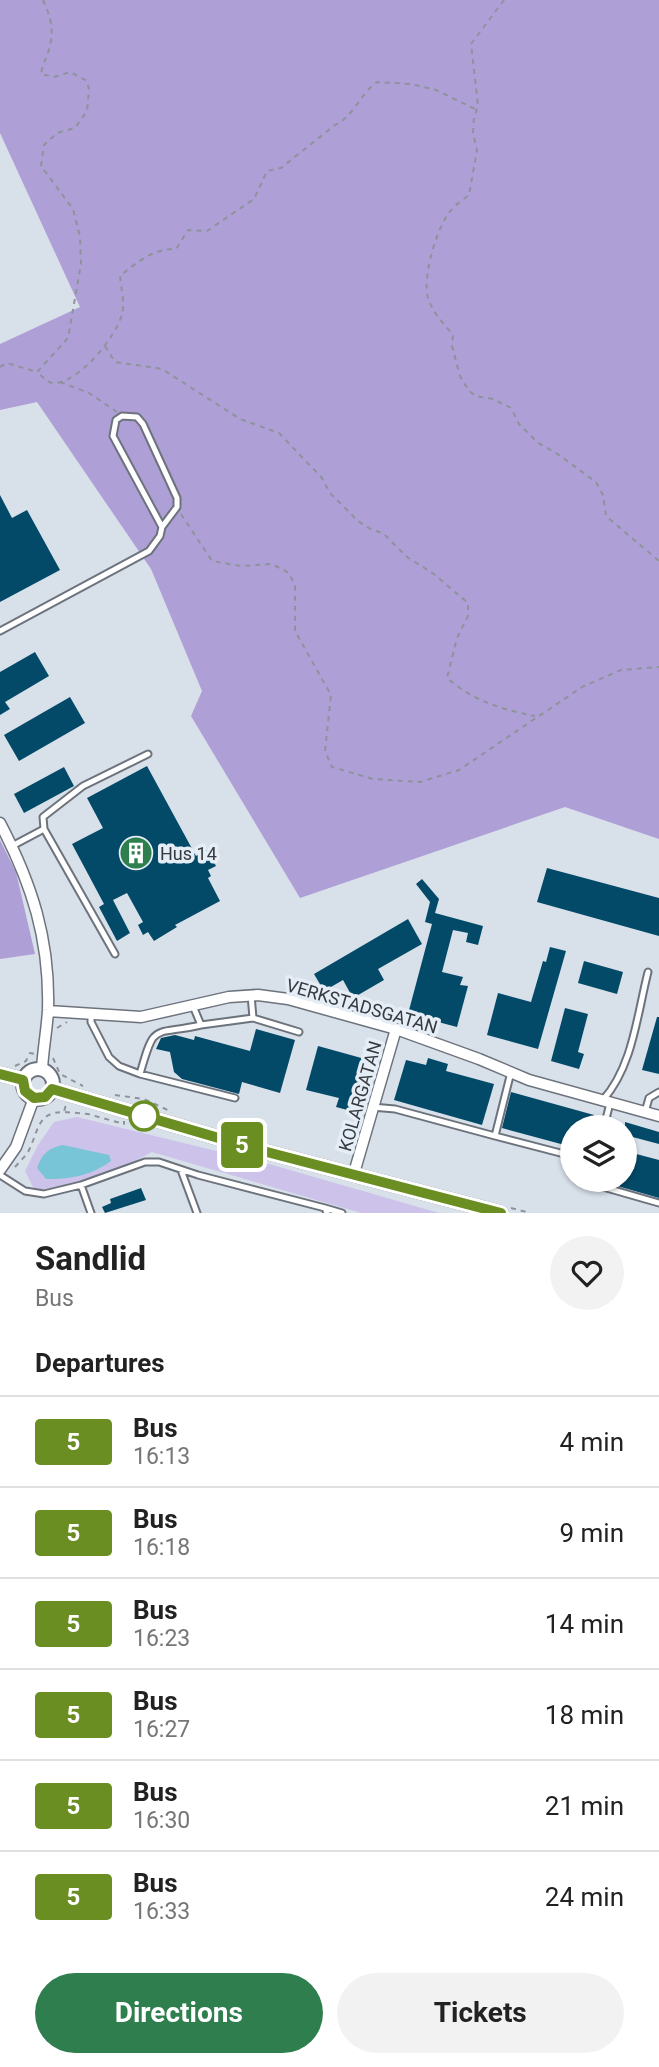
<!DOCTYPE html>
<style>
:root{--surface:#fff;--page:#f2f2f2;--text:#222;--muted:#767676;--line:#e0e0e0;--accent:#2f7e4e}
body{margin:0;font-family:Roboto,sans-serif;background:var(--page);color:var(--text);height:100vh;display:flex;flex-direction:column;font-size:26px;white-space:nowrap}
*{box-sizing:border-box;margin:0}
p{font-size:23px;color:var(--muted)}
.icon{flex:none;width:38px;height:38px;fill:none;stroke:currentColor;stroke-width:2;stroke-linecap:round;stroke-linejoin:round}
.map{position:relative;height:1213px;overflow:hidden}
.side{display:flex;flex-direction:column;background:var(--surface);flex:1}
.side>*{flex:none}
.badge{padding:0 14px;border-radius:5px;font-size:24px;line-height:46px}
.buttons{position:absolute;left:560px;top:1115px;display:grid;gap:14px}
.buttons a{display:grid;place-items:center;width:77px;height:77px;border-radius:50%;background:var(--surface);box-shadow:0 2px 5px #0004;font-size:35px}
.map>.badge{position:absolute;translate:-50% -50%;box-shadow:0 0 0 4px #fff}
h2{padding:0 35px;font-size:26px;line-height:63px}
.round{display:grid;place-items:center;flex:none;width:74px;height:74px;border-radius:37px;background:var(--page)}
.summary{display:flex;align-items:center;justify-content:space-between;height:119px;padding:0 35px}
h1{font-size:33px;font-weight:700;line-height:52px}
.primary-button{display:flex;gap:14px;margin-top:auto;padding:14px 35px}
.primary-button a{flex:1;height:80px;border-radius:42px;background:var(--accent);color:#fff;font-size:28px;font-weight:700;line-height:80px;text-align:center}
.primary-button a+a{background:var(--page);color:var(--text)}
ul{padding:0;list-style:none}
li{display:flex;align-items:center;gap:21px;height:91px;padding:0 35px;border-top:2px solid var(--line)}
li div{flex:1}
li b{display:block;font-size:26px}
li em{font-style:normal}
li .badge{min-width:77px;font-weight:700;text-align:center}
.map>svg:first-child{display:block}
.green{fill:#ccc2ea}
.forest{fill:#ae9fd7}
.water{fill:#78c5d7}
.building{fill:#034a68}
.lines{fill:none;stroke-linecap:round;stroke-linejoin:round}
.service-casing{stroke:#6d737c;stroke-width:9}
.minor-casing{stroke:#6d737c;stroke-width:13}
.tertiary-casing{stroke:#6d737c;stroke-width:16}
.path{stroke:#8e939b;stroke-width:2;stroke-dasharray:5 5;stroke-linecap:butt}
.service{stroke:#fff;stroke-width:5}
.minor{stroke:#fff;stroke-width:10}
.tertiary{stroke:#fff;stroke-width:12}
.line-casing{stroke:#fff;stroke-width:16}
.line{stroke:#6b8e23;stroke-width:10}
.stop-dot{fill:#fff;stroke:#6b8e23;stroke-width:3.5}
.labels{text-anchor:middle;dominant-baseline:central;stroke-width:7;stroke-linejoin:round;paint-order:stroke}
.poi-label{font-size:18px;fill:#36393d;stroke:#e5edf7;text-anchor:start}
.street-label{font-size:18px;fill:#36393d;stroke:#e5edf7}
</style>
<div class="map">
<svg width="659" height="1213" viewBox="0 0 659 1213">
<rect width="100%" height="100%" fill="#d8e0ea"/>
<!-- green -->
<path class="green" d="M77,1117L269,1164L439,1213H361L152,1152L131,1163L63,1189H34L25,1171L38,1145L54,1122Z"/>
<!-- forest -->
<path class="forest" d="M0,0H659V839L565,807L300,898L191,716L202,691L151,569L37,402L0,410V344L80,307L0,133Z
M0,840L16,872L35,954L0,959Z"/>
<!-- water -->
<path class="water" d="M63,1145L109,1155L111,1161C92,1175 69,1180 46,1179L37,1168C42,1154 48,1148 63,1145Z"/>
<!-- building -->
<path class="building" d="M0,495L12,518L27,510L60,570L0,602Z
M35,652L49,676L5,702L10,709L0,715V672Z
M70,697L85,723L19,761L4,735Z
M147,766L196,856L207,850L216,866L208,870L211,876L208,878L220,901L175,925L177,927L154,941L148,932L143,935L138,925L143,922L127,893L113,900L130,933L117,941L99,907L104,904L72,844L103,828L87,798Z
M64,767L74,786L24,813L14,794Z
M547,868L659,898V936L537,902Z
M422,879L439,899L435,913L483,926L478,945L466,942L468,933L453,930L442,972L463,977L460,985L468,986L457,1027L408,1014L432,924L425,922L430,902L416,884Z
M408,919L422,944L378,969L384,980L353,998L343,980L324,991L314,974Z
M550,947L566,951L538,1049L487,1035L498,993L531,1002L543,961L546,962Z
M584,961L623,972L617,994L578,983Z
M565,1008L588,1014L578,1052L584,1054L579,1069L551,1061Z
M657,1017H659V1074L642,1070Z
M256,1029L295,1040L280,1093L242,1082L239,1094L182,1079L174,1072L170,1052L156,1049L161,1038L175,1035L194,1040L195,1036L250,1051Z
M318,1046L365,1059L358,1086L356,1092L360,1093L355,1112L336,1107L339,1098L306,1090Z
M428,1058L448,1064L446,1071L494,1084L482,1125L394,1100L406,1060L426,1065Z
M511,1092L594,1115L590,1127H572V1147L502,1128Z
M625,1122L659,1132V1144L625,1135Z
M625,1151L659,1160V1198L600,1181L625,1180Z
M141,1188L146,1200L105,1213L102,1207L111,1203L110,1199Z"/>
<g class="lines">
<defs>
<path id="service" d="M0,631L149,551L160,536L162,527L177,507V498L143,424L137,417L122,416L116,420L113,436L162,527
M44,829L43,817L83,786L148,754
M12,846L44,829L115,954
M193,1006L201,1025L253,1018L251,995
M91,1014V1022L109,1057L119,1066L140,1074L235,1098
M253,1018L299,1032
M511,1072L495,1136L572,1156
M140,1074C155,1021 152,1036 201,1025
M603,1100C633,1066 637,1015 648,972
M372,1107L395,1109L495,1136
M645,1112L649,1098L659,1092
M604,1127L610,1103
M181,1170L197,1213
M0,1175L25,1191L44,1194L81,1185L145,1162H159L198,1175L325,1208L327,1213
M590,1180L589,1183L659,1203
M81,1185L91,1213
M325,1208L342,1213"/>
<path id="minor" d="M0,823C32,884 50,940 48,1010C47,1029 43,1050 42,1069
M48,1011L141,1017L229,997L258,995L288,999L396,1029L479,1059L529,1080L659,1116
M0,1170L16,1147L34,1098
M354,1173L396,1029"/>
<path id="tertiary" d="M23 1084a15 15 0 1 1 30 0a15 15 0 1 1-30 0Z
M0,1074L23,1080
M52,1089L263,1151L501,1213"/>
</defs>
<!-- service casing -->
<use href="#service" class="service-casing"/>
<!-- minor casing -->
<use href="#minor" class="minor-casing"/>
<!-- tertiary casing -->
<use href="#tertiary" class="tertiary-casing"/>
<!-- path -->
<path class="path" d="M43,0C50,15 54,28 50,46C48,55 43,63 41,74L54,77L70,72L87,81L89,89L87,111L75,128L57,133L44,145L41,166L73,209L80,237L81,264L68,338L37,372C43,377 48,384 56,383C81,380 116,337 122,314C125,303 121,288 120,276C136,263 154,248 176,249L188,230L207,231L254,199L267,171L281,168L335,125C354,116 360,94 377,82L411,84L436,90L477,110
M504,0L471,44L478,105L474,119L473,133L477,150L469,195C464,199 456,204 452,209C437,225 422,277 428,298C433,313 443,323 453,335L452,346L457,365L460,376L469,391L476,396L493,399L511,408L519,424L537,442L559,455L596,482L603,495L606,516L659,561
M105,346L115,362L162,369L240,419L279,433L322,478L330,493L358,521L372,530L383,533L407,557L434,574L468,603V616L457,638L447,678C474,701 500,709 535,716
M0,367L7,363L37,372
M60,382L89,393L117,412
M181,514L212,561L241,566L272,564L289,573L295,586V631L331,695L325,751L332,767L373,779L420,782L459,770L582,687L621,670L659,667
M57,1028L67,1022
M53,1058L60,1074L83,1086
M15,1066L26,1061L30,1053L35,1054
M115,1095L144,1099L172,1112
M65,1112L88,1114L124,1124V1121
M15,1167C20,1161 26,1156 29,1150C39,1130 37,1112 64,1112L66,1104
M511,1208L530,1213"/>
<!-- service -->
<use href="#service" class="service"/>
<!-- minor -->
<use href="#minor" class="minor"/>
<!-- tertiary -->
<use href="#tertiary" class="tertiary"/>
</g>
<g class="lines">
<defs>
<path id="line" d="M0,1074L23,1080L25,1091L34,1098L45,1097L52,1089L263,1151L501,1213"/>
</defs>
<!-- line casing -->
<use href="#line" class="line-casing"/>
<!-- line -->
<use href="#line" class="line"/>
</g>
<!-- icons -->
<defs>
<symbol id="building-disc" viewBox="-11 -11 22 22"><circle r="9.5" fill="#2f7e4e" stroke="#e5edf7"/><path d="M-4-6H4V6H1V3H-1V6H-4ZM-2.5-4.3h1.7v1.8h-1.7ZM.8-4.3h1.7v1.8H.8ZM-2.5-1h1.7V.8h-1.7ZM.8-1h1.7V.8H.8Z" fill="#fff"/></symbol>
</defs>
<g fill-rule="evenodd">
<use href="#building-disc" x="117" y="834" width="38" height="38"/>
</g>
<!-- markers -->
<circle class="stop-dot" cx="144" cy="1116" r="14"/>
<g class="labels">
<!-- poi labels -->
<g class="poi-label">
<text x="160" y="853">Hus 14</text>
</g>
<!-- street labels -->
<g class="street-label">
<text transform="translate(362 1006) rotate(16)">VERKSTADSGATAN</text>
<text transform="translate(360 1096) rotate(-74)">KOLARGATAN</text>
</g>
</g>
</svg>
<div class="buttons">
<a><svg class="icon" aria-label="layers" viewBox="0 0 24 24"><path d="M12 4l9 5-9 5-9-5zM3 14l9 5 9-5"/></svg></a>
</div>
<b class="badge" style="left:242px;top:1145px;background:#6b8e23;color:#fff">5</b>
</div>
<section class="side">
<div class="summary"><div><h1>Sandlid</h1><p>Bus</p></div><a class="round"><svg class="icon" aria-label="heart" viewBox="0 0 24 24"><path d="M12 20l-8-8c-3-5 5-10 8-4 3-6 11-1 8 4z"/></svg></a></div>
<h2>Departures</h2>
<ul>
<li><span class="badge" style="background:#6b8e23;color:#fff">5</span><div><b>Bus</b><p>16:13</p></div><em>4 min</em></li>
<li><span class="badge" style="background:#6b8e23;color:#fff">5</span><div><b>Bus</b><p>16:18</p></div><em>9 min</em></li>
<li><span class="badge" style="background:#6b8e23;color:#fff">5</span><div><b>Bus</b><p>16:23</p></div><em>14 min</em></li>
<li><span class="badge" style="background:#6b8e23;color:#fff">5</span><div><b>Bus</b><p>16:27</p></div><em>18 min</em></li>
<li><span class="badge" style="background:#6b8e23;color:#fff">5</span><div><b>Bus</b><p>16:30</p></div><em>21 min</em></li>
<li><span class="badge" style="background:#6b8e23;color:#fff">5</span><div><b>Bus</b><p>16:33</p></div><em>24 min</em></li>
</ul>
<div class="primary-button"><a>Directions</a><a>Tickets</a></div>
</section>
